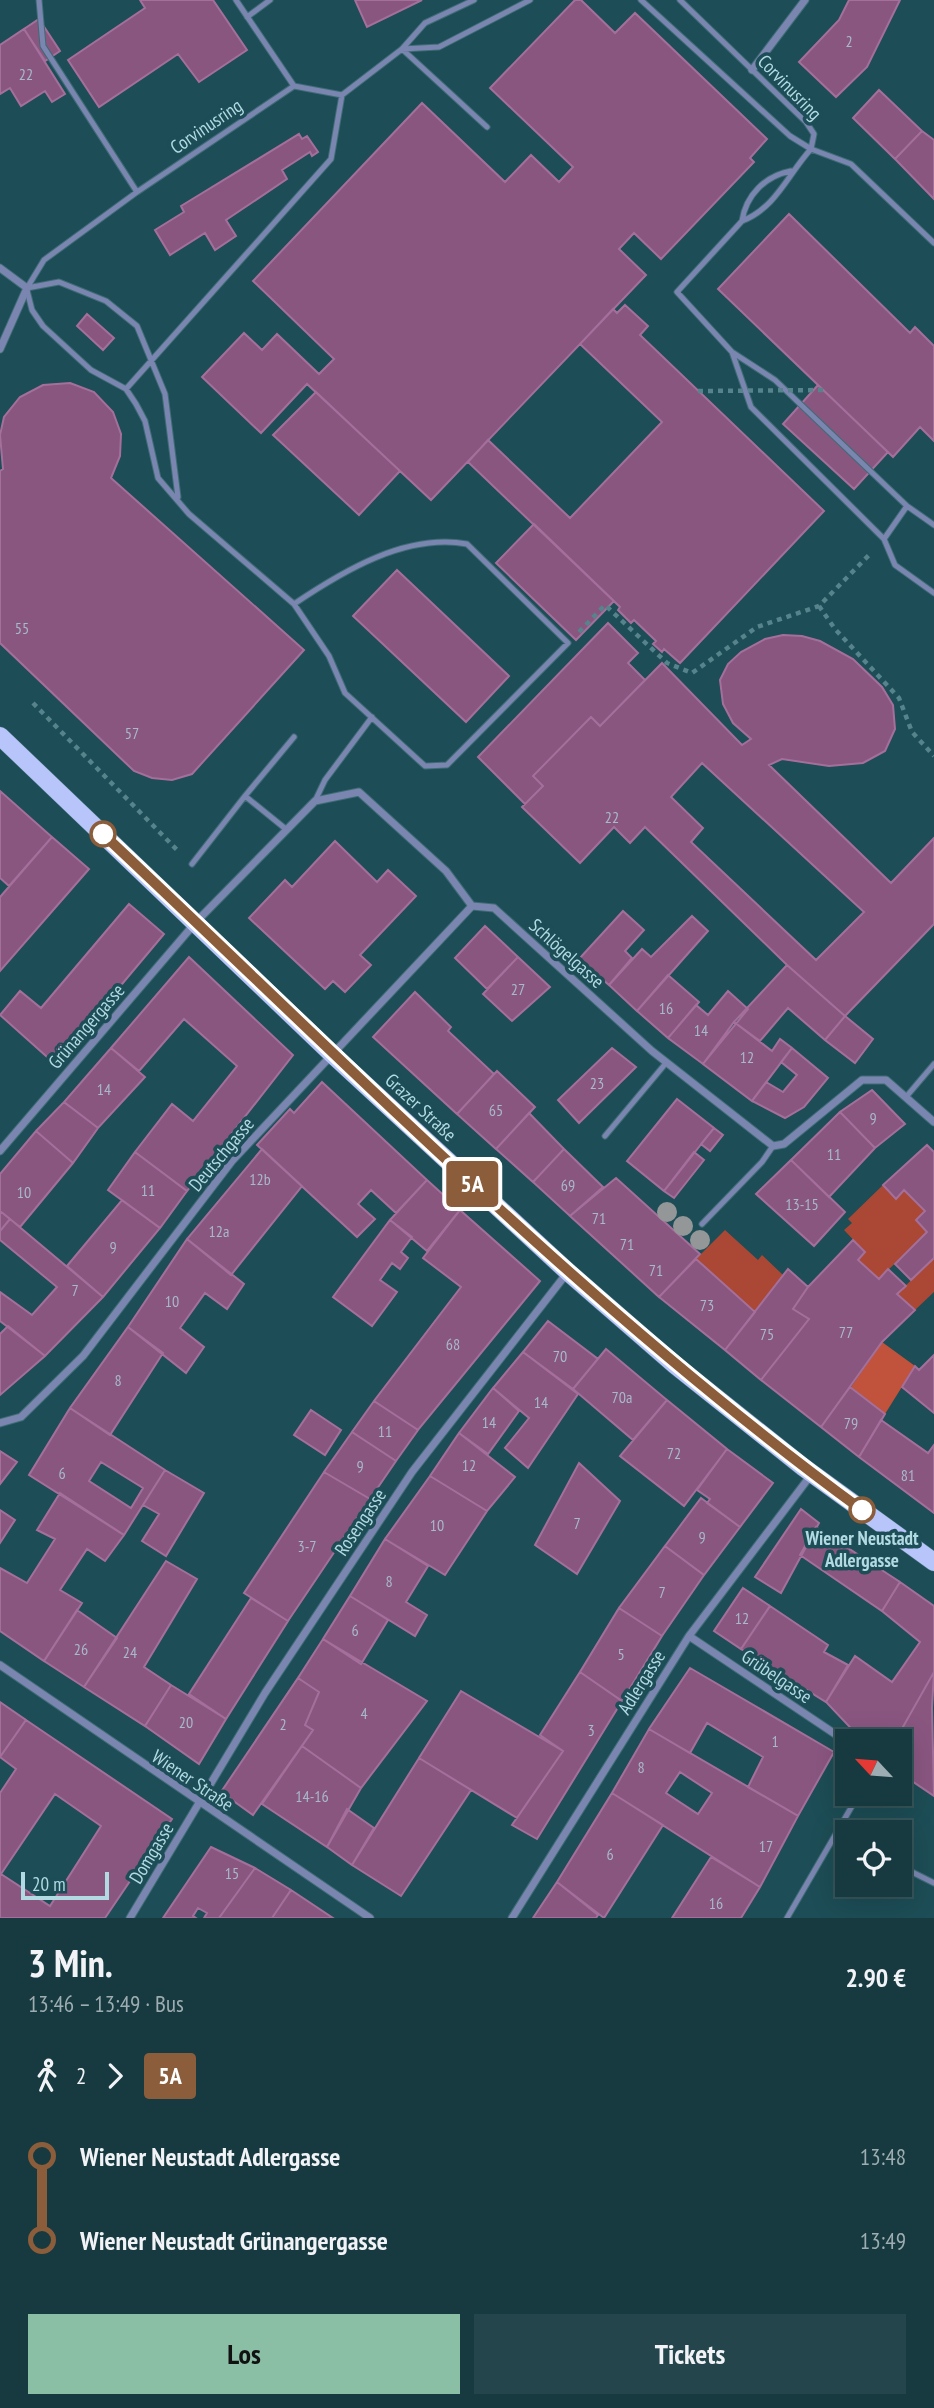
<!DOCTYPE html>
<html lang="de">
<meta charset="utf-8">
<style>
:root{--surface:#163a40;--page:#23454b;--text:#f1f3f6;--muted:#9eadb1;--line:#355459;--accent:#8abfa5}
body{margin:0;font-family:"PT Sans Narrow",sans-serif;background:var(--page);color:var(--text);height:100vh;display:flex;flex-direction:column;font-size:26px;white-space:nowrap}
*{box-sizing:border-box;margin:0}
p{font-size:23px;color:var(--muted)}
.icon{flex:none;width:38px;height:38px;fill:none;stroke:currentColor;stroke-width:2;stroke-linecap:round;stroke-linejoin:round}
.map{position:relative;height:1918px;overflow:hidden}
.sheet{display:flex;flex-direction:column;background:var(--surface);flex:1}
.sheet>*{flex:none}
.badge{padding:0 14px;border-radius:5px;font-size:24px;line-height:46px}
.needle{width:46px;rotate:296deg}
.tools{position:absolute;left:835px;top:1729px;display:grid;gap:14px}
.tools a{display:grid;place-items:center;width:77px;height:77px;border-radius:0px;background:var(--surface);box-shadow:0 7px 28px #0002,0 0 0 2px var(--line);font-size:35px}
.scale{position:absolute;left:21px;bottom:18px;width:88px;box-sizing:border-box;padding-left:7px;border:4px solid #b1dae3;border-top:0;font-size:19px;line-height:24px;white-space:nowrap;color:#b1dae3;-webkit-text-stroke:5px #1d4d56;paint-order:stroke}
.map>.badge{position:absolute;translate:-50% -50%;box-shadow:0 0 0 4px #fff}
.legs{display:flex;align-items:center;gap:10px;height:77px;padding:0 28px;font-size:23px}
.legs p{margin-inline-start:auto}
.summary{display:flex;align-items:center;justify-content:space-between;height:119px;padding:0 28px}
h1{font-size:38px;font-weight:700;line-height:52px}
.button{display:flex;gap:14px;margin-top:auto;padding:14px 28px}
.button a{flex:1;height:80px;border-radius:0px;background:var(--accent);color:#111;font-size:28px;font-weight:700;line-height:80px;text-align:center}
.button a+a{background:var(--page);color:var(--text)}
ul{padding:0 28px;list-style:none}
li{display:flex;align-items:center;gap:24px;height:84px;font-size:26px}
li i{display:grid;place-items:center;width:10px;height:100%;margin:0 9px;background:currentColor}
li i::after{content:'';width:18px;height:18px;margin:-9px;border:5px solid;border-radius:50%;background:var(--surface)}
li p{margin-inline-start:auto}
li:first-child i{background:linear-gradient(#0000 50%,currentColor 0)}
li:last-child i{background:linear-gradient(currentColor 50%,#0000 0)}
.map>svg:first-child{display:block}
.green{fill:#ab4835}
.forest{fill:#c1523c}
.building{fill:#895680;stroke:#a4709b;stroke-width:2;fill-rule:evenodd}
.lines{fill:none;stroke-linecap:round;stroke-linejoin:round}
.lane-casing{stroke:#3e6c75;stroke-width:7}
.street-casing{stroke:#3e6c75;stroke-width:9}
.primary-casing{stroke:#3e6c75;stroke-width:19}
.path{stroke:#56838c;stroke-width:4.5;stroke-dasharray:5 5;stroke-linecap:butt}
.lane{stroke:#7a85b0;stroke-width:5}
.street{stroke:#7a85b0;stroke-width:7}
.primary{stroke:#b7c5fa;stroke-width:18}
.path-bridge{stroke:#56838c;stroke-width:4.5;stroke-dasharray:5 5;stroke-linecap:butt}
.tree{fill:#939798}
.line-1-casing{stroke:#fff;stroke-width:16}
.line-1{stroke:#8b5d3b;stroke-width:10}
.stop-1-dot{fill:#fff;stroke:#8b5d3b;stroke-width:3.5}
.labels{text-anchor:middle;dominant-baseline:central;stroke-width:7;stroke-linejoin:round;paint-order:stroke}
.number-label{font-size:16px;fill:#a7b9ca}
.street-label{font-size:19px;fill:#b1dae3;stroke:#1d4d56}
.stop-label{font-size:19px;font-weight:bold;fill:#b1dae3;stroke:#1d4d56}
</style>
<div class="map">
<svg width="934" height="1918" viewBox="0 0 934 1918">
<rect width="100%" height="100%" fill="#1d4d56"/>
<!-- green -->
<path class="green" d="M883,1185L896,1198L904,1190L925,1211L916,1220L927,1232L879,1279L858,1260L865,1252L844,1230L852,1223L848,1219Z
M725,1230L758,1260L762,1255L783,1275L755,1312L696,1259Z
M934,1258V1292L915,1310L897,1294Z"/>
<!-- forest -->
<path class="forest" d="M882,1342L915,1366L885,1414L851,1387Z"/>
<!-- building -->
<path class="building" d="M140,0H213L247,50L199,82L178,54L99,107L68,60L145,8Z
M355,0H422L367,27Z
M575,0H581L615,33L635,13L767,139L750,158L754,162L661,259L634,233L619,249L646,275L431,500L307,384L261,433L202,377L244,333L262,350L277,334L319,374L334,359L253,281L422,103L505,182L531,155L559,182L573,167L490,88Z
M849,0H900L867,67L836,97L799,62L839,20Z
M39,19L60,51L45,61L24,29Z
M24,29L65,94L52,102L45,91L21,106L10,88L0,94V45Z
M879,90L922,131L895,159L853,118Z
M922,131L934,140V199L895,159Z
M299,134L302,139L307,136L318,152L312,156L310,152L282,170L287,179L226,220L236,236L215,250L205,233L170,255L155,230L184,212L181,206Z
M789,214L910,333L915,327L934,346V441L920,427L893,457L718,289Z
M625,305L648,326L640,335L824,511L680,663L664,649L662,652L653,644L656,641L634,620L631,623L618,610L620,607L468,462L488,440L570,518L662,422L580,344L613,309L617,313Z
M87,314L114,338L103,350L77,326Z
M70,383L94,392L113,412L121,434L120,456L111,478L304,650L192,774L172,780L152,778L134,771L0,643V471L3,469L0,435L4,417L20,397L43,385Z
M818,385L888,452L854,489L783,424Z
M316,392L400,471L359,515L273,435Z
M534,524L614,601L576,640L496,563Z
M397,570L509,676L466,722L353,616Z
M608,623L638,653L628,663L645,680L600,726L591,717L533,776L543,786L525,804L478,757Z
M783,635L802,636L820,641L853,659L882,687L893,705L895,729L885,751L863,763L829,766L782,759L769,765L891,883L934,838V924L845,1016L787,965L645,827L630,843L614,827L580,863L522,807L543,786L533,776L591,717L600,726L662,663L742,745L751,739L733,723L723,704L720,680L728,664L741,652L765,639ZM702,763L864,912L816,960L691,842L703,828L671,797Z
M0,791L52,837L9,886L0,878Z
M52,837L89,869L0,971V897Z
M335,841L377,882L388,870L416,896L360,955L371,965L345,992L333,981L325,989L249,918L285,880L292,887Z
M129,904L164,934L55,1064L0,1015L20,991L41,1008Z
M623,911L644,930L625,951L632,958L609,985L579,959Z
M692,916L708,931L637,1011L609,985L642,949L651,957Z
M485,926L518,957L487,989L455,958Z
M189,957L293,1055L187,1191L135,1152L172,1104L193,1121L237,1066L184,1019L139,1071L111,1048Z
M518,957L550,987L512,1021L483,994Z
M787,965L845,1016L825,1040L788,1008L760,1041L734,1022Z
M668,975L699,1002L668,1038L637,1011Z
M728,991L748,1009L703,1064L668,1038L696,1005L708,1015Z
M415,992L451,1027L448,1031L494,1074L457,1114L373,1037Z
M845,1016L873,1039L855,1063L825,1040Z
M734,1022L772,1051L780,1039L792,1048L752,1101L703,1064Z
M111,1048L145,1077L98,1128L64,1102Z
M612,1048L636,1067L579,1123L558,1100Z
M792,1048L828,1078L804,1107L785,1118L752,1101L766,1082L783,1092L797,1075L781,1062Z
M497,1071L535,1107L496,1149L457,1114Z
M322,1082L427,1180L396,1213L371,1190L358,1204L375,1219L357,1237L257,1145L290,1109L294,1113Z
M872,1090L905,1124L875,1148L840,1112Z
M677,1099L714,1128L664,1191L627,1161Z
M64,1102L98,1128L73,1163L36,1131Z
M840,1112L875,1148L829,1197L791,1160Z
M529,1113L564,1149L533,1182L496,1149Z
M714,1128L723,1135L710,1151L701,1144Z
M36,1131L73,1163L20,1227L0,1211V1174Z
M927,1145L934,1152V1258L911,1280L895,1264L927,1232L916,1220L925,1211L904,1190L896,1199L883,1185Z
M262,1149L302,1186L231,1275L187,1239Z
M564,1149L603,1187L570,1216L533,1182Z
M135,1152L187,1191L160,1228L108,1190Z
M694,1152L704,1160L674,1198L664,1191Z
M791,1160L845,1212L814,1246L756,1194Z
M616,1178L700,1254L659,1297L570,1216Z
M427,1180L460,1210L427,1251L390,1220Z
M122,1200L160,1228L103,1297L67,1266Z
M460,1210L540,1281L418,1430L374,1401L461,1287L423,1258Z
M0,1211L10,1219L0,1231Z
M10,1219L103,1297L45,1356L0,1321V1292L32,1315L57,1287L0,1240V1231Z
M390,1220L412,1237L401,1252L408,1258L400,1269L392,1263L380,1280L397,1292L372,1326L333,1297Z
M187,1239L244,1284L227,1309L205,1293L180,1328L204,1347L186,1373L128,1327Z
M853,1240L865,1252L858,1260L879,1279L888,1269L906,1286L897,1294L915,1310L882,1342L821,1427L761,1380L809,1319L793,1309L808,1287Z
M696,1259L755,1312L725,1350L659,1297Z
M788,1269L808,1287L793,1309L809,1319L761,1380L725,1350Z
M548,1321L598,1359L573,1389L523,1352Z
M8,1326L45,1356L0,1395V1334Z
M128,1327L163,1353L110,1435L70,1408Z
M606,1349L667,1400L633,1440L573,1389Z
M523,1352L578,1394L528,1468L505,1448L529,1418L493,1388Z
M934,1355V1413L902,1387L915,1366L919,1370Z
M850,1387L885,1414L859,1457L821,1427Z
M493,1388L519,1411L488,1454L459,1433Z
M667,1400L727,1449L684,1506L620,1456Z
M374,1401L418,1430L396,1461L352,1432Z
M70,1408L165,1470L124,1535L29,1475ZM101,1462L143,1488L131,1508L89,1481Z
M311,1410L341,1430L325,1455L294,1435Z
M881,1420L928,1453L934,1445V1513L859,1457Z
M352,1432L396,1461L370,1499L324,1472Z
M459,1433L515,1477L487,1511L430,1476Z
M727,1449L773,1483L740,1527L707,1503L710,1499L697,1490Z
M0,1451L17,1462L0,1484Z
M579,1463L620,1501L577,1574L535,1545Z
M165,1470L204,1493L166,1556L142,1541L159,1514L143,1505Z
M324,1472L370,1499L288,1621L244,1593Z
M430,1476L487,1511L445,1575L385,1539Z
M60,1493L124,1535L105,1561L87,1549L60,1590L82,1603L44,1661L0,1631V1568L27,1583L55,1539L37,1530Z
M701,1498L740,1527L704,1575L665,1546Z
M801,1509L819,1523L781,1593L755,1577Z
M0,1510L15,1520L0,1543Z
M816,1527L900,1582L882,1611L800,1555Z
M385,1539L428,1566L406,1602L427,1615L415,1636L350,1596Z
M665,1546L704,1575L662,1636L619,1608Z
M166,1561L197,1579L144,1667L171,1685L145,1726L84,1687Z
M900,1582L934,1606V1672L895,1741H863L826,1702L855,1656L892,1682L920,1642L882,1611Z
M743,1588L770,1606L741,1649L714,1631Z
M350,1596L388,1620L361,1664L323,1639Z
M251,1598L288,1621L226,1719L189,1694Z
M770,1606L828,1645L824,1652L848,1665L826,1702L741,1649Z
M619,1608L662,1636L622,1701L580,1672Z
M77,1610L117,1638L84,1687L44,1661Z
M323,1639L427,1701L361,1788L302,1746L313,1730L305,1725L319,1692L298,1678Z
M690,1668L834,1752L798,1816L748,1787L763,1757L707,1723L690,1753L649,1729Z
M580,1672L622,1701L537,1839L512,1825L563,1751L540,1735Z
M934,1672L932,1708L934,1796L900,1773V1741H895Z
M298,1678L319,1692L305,1725L313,1730L253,1815L221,1792Z
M171,1685L226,1719L199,1764L145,1726Z
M461,1691L563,1751L517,1818L419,1758Z
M0,1702L26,1720L0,1757Z
M26,1720L172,1819L105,1918H0V1793L16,1769L0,1757ZM55,1794L101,1826L50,1906L1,1874Z
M649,1729L798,1816L760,1887L612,1793ZM680,1772L712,1793L698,1814L666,1793Z
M302,1746L361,1788L327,1847L262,1804Z
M419,1758L471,1790L401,1896L352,1865Z
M612,1793L663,1825L604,1918L557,1882Z
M347,1809L374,1828L352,1865L327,1847Z
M211,1847L255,1868L219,1918H204L207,1913L198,1908L193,1916L196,1918H163Z
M711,1857L760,1887L741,1918H672Z
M255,1868L291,1890L272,1918H219Z
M557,1882L598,1915L596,1918H533Z
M291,1890L333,1918H272Z"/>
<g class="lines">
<defs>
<path id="lane" d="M39,0L43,46L137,192
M236,0L294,86
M641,0L790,136L811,149L851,164L934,243
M680,0L806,122L814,134L811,149
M247,17L270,0
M402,49L439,47L530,0
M402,49L487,127
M811,149C788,174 776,208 742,221L677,292L732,352L775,380L907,506L934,525
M742,221C746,195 765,176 791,171
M27,288L44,260L137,192L294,86L342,95L402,49L425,23L474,0
M27,288L59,282L106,301L137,326L165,394L178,497
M27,290L32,310L43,326L91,370L126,389L136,404L145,421L158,478L189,514L294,604L329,656L345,693L425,766L447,765L568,643L467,544C406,533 343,571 294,604
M732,352L751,407L884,539L895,565L934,593
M126,389L331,159L342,95
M884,539L907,506
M245,796L294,737
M315,801L325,780L372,717
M192,864L245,796L287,830
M906,1097L934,1064
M605,1136L666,1063
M702,1224L762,1162L773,1146
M837,1833L847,1839
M900,1866L934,1883
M787,1918L859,1794"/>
<path id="street" d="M752,70L805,0
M0,268L27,288L0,349
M0,1151L196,922L315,801L359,792L446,871L472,906L494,908L652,1051L773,1146L784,1144L862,1080H886L934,1122
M0,1423L21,1417L83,1356L232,1161L472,906
M689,1636L847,1742
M0,1665L370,1918
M130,1918L265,1693L412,1472L567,1273
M512,1918L689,1636L811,1475"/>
<path id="primary" d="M0,736L332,1054L568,1272L675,1365L803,1467L934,1562"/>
</defs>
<!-- lane casing -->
<use href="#lane" class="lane-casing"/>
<!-- street casing -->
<use href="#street" class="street-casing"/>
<!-- primary casing -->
<use href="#primary" class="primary-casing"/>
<!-- path -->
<path class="path" d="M819,606L835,629L899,698L912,732L934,756
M579,632L605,605L667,663L692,673L757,627L819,606L871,553
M33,703L180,853"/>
<!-- lane -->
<use href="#lane" class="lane"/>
<!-- street -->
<use href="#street" class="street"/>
<!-- primary -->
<use href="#primary" class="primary"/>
<!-- path-bridge -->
<path class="path-bridge" d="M698,391L824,390"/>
</g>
<!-- trees -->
<g class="tree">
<circle cx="667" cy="1212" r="10"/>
<circle cx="683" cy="1226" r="10"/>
<circle cx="700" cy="1240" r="10"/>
</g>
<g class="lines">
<defs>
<path id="line-1" d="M103,834C350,1066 587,1309 862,1510"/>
</defs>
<!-- line-1 casing -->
<use href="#line-1" class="line-1-casing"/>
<!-- line-1 -->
<use href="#line-1" class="line-1"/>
</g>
<!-- markers -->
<g class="stop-1-dot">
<circle cx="103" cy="834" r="12"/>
<circle cx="862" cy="1510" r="12"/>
</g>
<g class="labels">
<!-- number labels -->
<g class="number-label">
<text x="849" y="41">2</text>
<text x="26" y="74">22</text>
<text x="22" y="628">55</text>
<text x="132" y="733">57</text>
<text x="612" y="817">22</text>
<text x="518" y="989">27</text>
<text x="666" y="1008">16</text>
<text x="701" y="1030">14</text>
<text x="747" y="1057">12</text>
<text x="597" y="1083">23</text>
<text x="104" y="1089">14</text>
<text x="496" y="1110">65</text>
<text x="873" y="1118">9</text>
<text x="834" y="1154">11</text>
<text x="260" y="1179">12b</text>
<text x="568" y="1185">69</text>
<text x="148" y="1190">11</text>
<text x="24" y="1192">10</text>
<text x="802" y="1204">13-15</text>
<text x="599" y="1218">71</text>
<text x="219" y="1231">12a</text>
<text x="627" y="1244">71</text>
<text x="113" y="1247">9</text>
<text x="656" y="1270">71</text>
<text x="75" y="1290">7</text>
<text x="172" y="1301">10</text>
<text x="707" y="1305">73</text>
<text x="846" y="1332">77</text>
<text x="767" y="1334">75</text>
<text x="453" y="1344">68</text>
<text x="560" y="1356">70</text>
<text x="118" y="1380">8</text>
<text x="622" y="1397">70a</text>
<text x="541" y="1402">14</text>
<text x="489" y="1422">14</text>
<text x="851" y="1423">79</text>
<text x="385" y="1431">11</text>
<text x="674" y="1453">72</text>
<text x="469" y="1465">12</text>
<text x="360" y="1466">9</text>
<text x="62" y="1473">6</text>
<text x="908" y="1475">81</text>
<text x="577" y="1523">7</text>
<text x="437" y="1525">10</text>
<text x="702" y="1537">9</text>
<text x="307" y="1546">3-7</text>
<text x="389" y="1581">8</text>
<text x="662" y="1592">7</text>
<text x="742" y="1618">12</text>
<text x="355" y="1630">6</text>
<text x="81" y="1649">26</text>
<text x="130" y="1652">24</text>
<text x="621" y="1654">5</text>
<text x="364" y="1713">4</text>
<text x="186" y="1722">20</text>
<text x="283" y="1724">2</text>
<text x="591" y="1730">3</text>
<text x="775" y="1741">1</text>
<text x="641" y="1767">8</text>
<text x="312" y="1796">14-16</text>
<text x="766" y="1846">17</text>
<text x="610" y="1854">6</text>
<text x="232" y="1873">15</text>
<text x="716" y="1903">16</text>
</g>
<!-- street labels -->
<g class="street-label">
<text transform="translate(790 87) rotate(46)">Corvinusring</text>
<text transform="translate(206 126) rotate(-34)">Corvinusring</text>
<text transform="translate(567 953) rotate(42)">Schlögelgasse</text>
<text transform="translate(86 1026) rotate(-49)">Grünangergasse</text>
<text transform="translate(421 1107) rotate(43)">Grazer Straße</text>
<text transform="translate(221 1154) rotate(-50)">Deutschgasse</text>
<text transform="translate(360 1522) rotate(-56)">Rosengasse</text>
<text transform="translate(777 1676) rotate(34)">Grübelgasse</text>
<text transform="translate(641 1682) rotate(-58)">Adlergasse</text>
<text transform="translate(193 1780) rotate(34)">Wiener Straße</text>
<text transform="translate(151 1853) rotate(-59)">Domgasse</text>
</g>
<!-- stop labels -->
<g class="stop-label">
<text x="862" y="1538">Wiener Neustadt<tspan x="862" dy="22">Adlergasse</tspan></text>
</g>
</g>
</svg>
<div class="tools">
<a><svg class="needle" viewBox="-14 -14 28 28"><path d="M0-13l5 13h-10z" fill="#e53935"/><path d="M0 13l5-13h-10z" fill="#9eadb1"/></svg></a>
<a><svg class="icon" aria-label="locate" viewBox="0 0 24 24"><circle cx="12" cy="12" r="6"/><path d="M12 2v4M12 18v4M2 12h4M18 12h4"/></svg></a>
</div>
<div class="scale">20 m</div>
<b class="badge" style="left:472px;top:1184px;background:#8b5d3b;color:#fff">5A</b>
</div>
<section class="sheet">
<div class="summary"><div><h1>3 Min.</h1><p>13:46 – 13:49 · Bus</p></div><b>2.90 €</b></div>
<div class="legs"><svg class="icon" aria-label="walk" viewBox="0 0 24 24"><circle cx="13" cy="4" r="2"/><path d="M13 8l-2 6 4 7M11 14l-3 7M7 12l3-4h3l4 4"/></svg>2<svg class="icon" aria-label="forward" viewBox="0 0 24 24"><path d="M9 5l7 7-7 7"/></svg><b class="badge" style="background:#8b5d3b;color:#fff">5A</b></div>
<ul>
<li><i style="color:#8b5d3b"></i><b>Wiener Neustadt Adlergasse</b><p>13:48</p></li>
<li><i style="color:#8b5d3b"></i><b>Wiener Neustadt Grünangergasse</b><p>13:49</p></li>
</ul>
<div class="button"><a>Los</a><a>Tickets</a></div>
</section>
